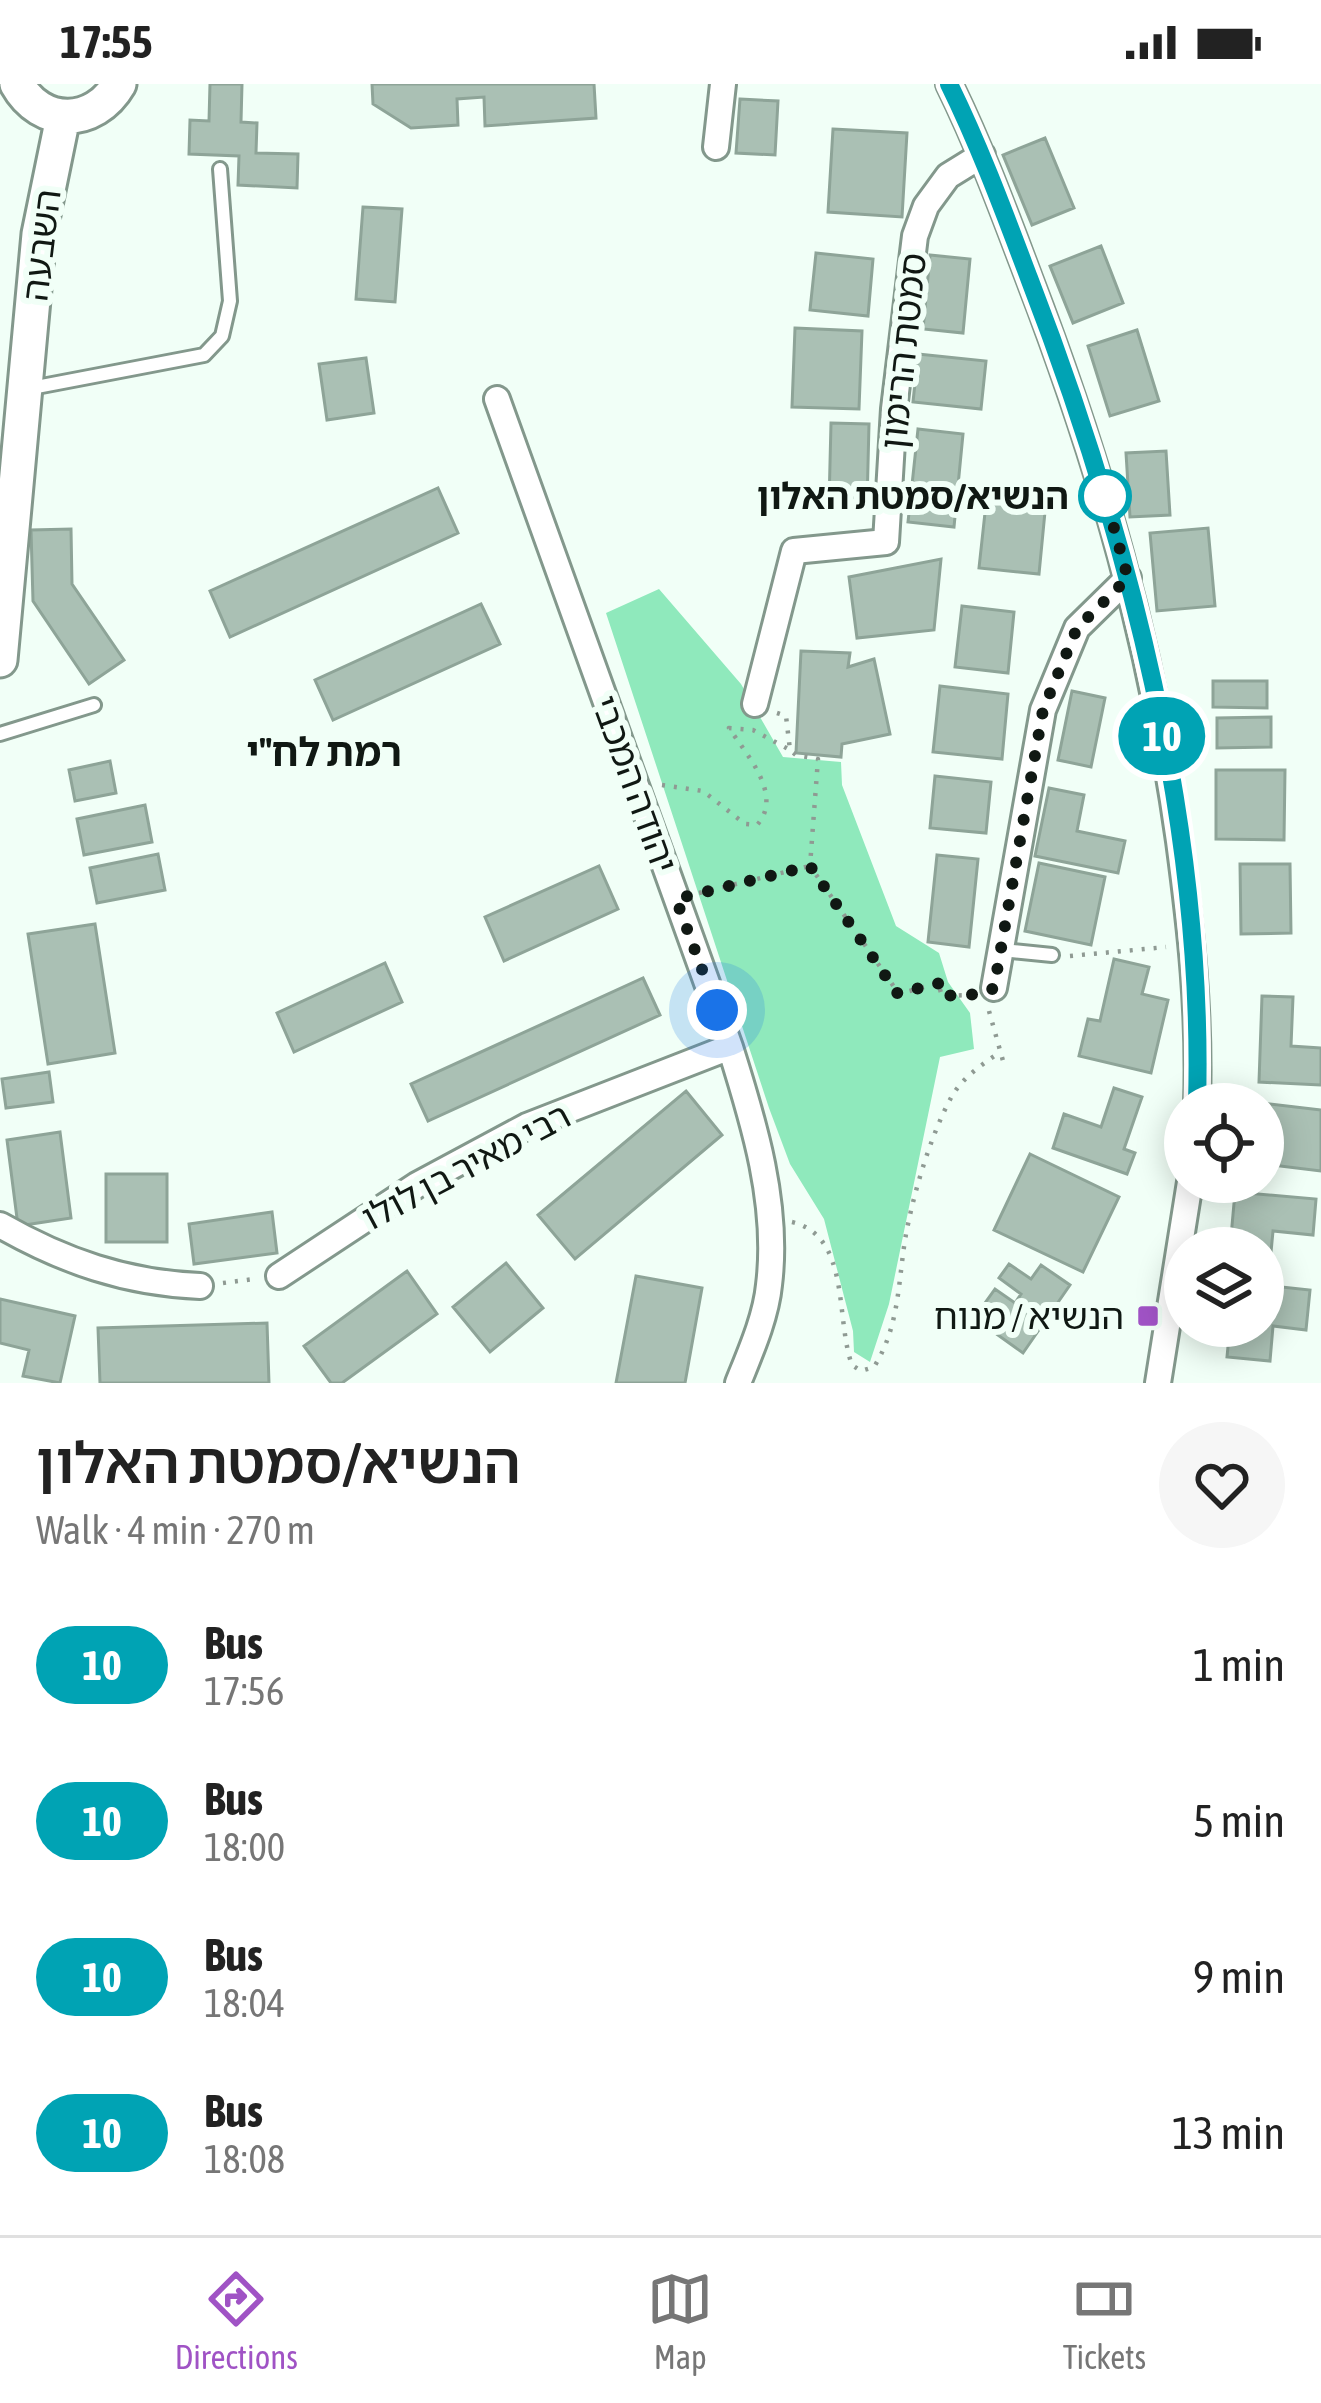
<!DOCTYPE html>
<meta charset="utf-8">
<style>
:root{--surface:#fff;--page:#f6f6f6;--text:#222;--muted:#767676;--line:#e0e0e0;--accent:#a053c5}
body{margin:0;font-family:"Asap Condensed","Noto Sans Hebrew",sans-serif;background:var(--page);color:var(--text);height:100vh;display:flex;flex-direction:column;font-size:45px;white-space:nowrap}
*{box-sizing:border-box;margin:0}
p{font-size:39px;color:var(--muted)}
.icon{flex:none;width:66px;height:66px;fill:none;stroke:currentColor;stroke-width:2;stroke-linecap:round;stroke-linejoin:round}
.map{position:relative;height:1299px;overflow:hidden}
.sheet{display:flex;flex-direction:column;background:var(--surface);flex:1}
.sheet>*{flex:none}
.badge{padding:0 24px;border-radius:39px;font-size:42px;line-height:78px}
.buttons{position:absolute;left:1164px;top:999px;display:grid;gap:24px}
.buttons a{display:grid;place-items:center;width:120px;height:120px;border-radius:50%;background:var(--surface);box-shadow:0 6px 30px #0003;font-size:60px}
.you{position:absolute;width:60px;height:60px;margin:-30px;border:9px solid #fff;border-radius:50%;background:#1a73e8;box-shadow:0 0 0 18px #1a73e833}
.map>.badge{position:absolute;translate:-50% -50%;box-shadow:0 0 0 6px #fff}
.round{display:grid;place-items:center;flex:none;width:126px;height:126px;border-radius:63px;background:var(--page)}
.overview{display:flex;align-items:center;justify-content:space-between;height:204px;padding:0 36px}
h1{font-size:57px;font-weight:600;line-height:90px}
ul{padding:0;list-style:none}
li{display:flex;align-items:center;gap:36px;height:156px;padding:0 36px}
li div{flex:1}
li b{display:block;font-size:45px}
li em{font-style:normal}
li .badge{min-width:132px;font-weight:700;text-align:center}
.status{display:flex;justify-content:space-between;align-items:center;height:84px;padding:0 60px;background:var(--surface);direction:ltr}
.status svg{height:33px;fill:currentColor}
.tab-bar{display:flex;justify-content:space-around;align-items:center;height:168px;border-top:3px solid var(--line);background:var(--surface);font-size:33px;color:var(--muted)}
.tab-bar a{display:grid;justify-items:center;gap:6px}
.tab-bar .on{color:var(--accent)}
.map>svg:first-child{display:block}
.green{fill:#8fe9bc}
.building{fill:#aac0b4;stroke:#8ea498;stroke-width:3}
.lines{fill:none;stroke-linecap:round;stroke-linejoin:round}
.service-casing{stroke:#83988c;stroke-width:18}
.minor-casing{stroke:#83988c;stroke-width:30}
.secondary-casing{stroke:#83988c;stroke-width:39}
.path{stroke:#8f9a93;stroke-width:4.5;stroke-dasharray:3 9;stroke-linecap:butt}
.service{stroke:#fff;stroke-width:12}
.minor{stroke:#fff;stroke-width:24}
.secondary{stroke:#fff;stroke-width:33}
.line-casing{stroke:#fff;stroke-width:27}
.line{stroke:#00a3b4;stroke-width:18}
.walk{stroke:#101813;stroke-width:12;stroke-dasharray:0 21.6}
.stop-dot{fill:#fff;stroke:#00a3b4;stroke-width:6}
.poi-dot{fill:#a053c5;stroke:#f1fff7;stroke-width:4.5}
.labels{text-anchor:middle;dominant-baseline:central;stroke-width:12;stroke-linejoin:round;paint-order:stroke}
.street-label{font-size:36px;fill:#101813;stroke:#f1fff7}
.stop-label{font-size:36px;font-weight:bold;fill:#101813;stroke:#f1fff7;text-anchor:end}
.poi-label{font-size:36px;fill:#101813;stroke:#f1fff7;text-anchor:end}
.neighbourhood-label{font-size:39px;font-weight:bold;fill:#101813;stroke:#f1fff7}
</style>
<div class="status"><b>17:55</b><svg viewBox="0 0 49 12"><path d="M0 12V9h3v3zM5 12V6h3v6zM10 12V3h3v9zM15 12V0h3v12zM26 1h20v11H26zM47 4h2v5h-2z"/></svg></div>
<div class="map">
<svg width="1321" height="1299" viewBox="0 0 1321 1299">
<rect width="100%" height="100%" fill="#f1fff7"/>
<!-- green -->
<path class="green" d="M659,505L741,600L783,673L841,678L842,701L896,842L939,869L948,898L970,929L974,965L940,973L889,1220L870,1278L854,1268L853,1247L824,1135L790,1080L769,1024L606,529Z"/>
<!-- building -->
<path class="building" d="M210,0H242L241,38L257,39L256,69L298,70L297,104L238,101L239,72L189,70L190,36L209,37Z
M372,0H594L596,34L485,42L484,13L457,15L458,41L411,44L373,20Z
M740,15L778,17L775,71L736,69Z
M833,45L907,49L902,133L828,128Z
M1045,54L1074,124L1032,141L1003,71Z
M363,123L402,125L395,218L356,215Z
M1101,162L1123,219L1073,239L1050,182Z
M816,169L873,175L868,232L810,226Z
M930,171L970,175L963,249L923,245Z
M795,244L862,247L859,325L792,323Z
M1137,246L1159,317L1110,332L1088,262Z
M918,270L986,277L981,325L913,318Z
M366,274L374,329L327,336L319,280Z
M831,339L869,340L867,421L829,420Z
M918,345L963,350L954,443L908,438Z
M1166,367L1170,431L1130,433L1126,369Z
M988,401L1047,407L1039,490L979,484Z
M438,404L458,449L230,553L210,507Z
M1208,444L1215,522L1157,527L1150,449Z
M71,445L72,500L124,576L89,600L33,517L31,446Z
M941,475L934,546L857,554L849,493Z
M481,520L500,560L333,636L315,596Z
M962,522L1014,528L1008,589L955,583Z
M801,567L850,569L848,583L874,575L890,650L842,660L841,673L796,669Z
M1213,597H1267V624L1213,623Z
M940,602L1008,610L1002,675L933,668Z
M1072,607L1105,614L1091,683L1058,676Z
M1271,633V663L1217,664V634Z
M110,677L116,709L75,717L69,686Z
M1216,686H1285L1284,756L1216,755Z
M935,692L991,698L986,749L930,744Z
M1049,704L1084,711L1077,747L1125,757L1118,789L1035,772Z
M145,721L152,758L84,771L77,735Z
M158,770L165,806L97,819L90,784Z
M937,771L978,775L969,863L928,858Z
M1039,779L1105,793L1091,861L1025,847Z
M1240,780H1290L1291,849L1241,850Z
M599,782L618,825L504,877L485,833Z
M95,840L115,969L48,980L28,850Z
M1114,875L1149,883L1142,910L1168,916L1151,989L1079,972L1088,935L1100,937Z
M385,879L402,918L294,968L277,929Z
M643,894L660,931L428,1037L411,1000Z
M1262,912L1293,913L1291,962L1321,964V1001L1259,998Z
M49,988L53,1018L6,1024L2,995Z
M1114,1004L1142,1013L1124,1065L1135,1069L1127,1090L1053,1064L1064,1030L1101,1043Z
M686,1007L722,1051L575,1175L538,1131Z
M1245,1017L1321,1026V1087L1263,1080V1020Z
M60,1048L71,1134L18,1142L7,1056Z
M1030,1070L1119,1113L1083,1188L994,1146Z
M106,1090H167V1158H106Z
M1235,1108L1316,1115L1313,1151L1273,1147L1269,1189H1263V1164H1230Z
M272,1128L277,1169L194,1180L189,1140Z
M506,1179L543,1224L490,1268L453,1223Z
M1009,1180L1031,1195L1041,1181L1070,1201L1023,1269L995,1249L1001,1241L980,1226L995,1205L1015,1219L1021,1210L999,1194Z
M407,1187L437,1230L342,1299H331L304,1262Z
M636,1192L702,1204L685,1299H616Z
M1263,1201L1310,1206L1306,1246L1273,1242L1270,1277L1227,1273L1230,1242H1263Z
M0,1215L75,1232L60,1299L23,1292L29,1266L0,1259Z
M267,1239L269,1299H100L98,1244Z"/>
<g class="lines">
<defs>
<path id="service" d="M26,305L204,271L222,252L230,217L220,85
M0,650L94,621
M1002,866L1052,871"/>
<path id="minor" d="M949,0C980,63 1004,128 1029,194C1101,381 1151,558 1179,757C1191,847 1200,929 1197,1020
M716,63L723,0
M497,315L730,963C754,1039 779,1121 769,1201C766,1233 750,1269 738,1299
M755,620L794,467L886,458L894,325L915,152L926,122L948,92L982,71
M994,904L1043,626L1077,544L1128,494
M0,1141C63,1177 126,1199 200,1202
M279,1192L417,1101L527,1042L730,963
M1158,1299L1190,1098"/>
<path id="secondary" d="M17,0C41,43 94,43 119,0
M0,576L39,150L63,33"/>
</defs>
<!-- service casing -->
<use href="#service" class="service-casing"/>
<!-- minor casing -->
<use href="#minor" class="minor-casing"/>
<!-- secondary casing -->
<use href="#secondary" class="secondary-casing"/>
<!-- path -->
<path class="path" d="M777,629L786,632L790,666L796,671L818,675L810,782L899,910L938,899L942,912L972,911
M662,701L703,707L745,740L757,741C784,711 746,670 729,644L753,646L790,666
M699,809L810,782
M1070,872L1166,863
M989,927L1005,984
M792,1138C851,1152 835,1235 852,1281L861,1287L874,1283C899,1243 898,1201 905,1156C912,1114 931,1049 952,1012C963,993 983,980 1000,968
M223,1199L254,1195"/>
<!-- service -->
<use href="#service" class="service"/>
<!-- minor -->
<use href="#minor" class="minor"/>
<!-- secondary -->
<use href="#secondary" class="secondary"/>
</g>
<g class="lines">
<defs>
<path id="line" d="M949,0C980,63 1004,128 1029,194C1128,450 1205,744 1197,1020"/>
</defs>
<!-- line casing -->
<use href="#line" class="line-casing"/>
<!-- line -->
<use href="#line" class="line"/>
<!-- walk -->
<path class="walk" d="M717,926L676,815L810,782L898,910L938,899L942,912L984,910L994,904L1043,626L1077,544L1128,494L1105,412"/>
</g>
<!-- markers -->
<circle class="stop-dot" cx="1105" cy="412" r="24"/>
<rect class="poi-dot" x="1136" y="1220" width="24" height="24" rx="6"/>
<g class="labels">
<!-- street labels -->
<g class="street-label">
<text transform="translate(41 161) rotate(-83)">השבעה</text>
<text transform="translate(903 267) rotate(-84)">סמטת הרימון</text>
<text transform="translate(635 700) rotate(70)">יהודה המכבי</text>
<text transform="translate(466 1082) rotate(-28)">רבי מאיר בן לולו</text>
</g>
<!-- stop labels -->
<g class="stop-label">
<text x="1069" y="412">הנשיא/סמטת האלון</text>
</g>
<!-- poi labels -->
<g class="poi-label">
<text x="1124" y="1232">הנשיא / מנוח</text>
</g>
<!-- neighbourhood labels -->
<g class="neighbourhood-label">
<text x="324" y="668">רמת לח"י</text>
</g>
</g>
</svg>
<div class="buttons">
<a><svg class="icon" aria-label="locate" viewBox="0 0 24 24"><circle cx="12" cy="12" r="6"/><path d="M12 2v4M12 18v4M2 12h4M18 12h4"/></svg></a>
<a><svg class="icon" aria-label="layers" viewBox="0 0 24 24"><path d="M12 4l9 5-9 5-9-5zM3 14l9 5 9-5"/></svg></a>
</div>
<div class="you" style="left:717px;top:926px"></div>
<b class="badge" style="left:1162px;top:652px;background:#00a3b4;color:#fff">10</b>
</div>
<section class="sheet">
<div class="overview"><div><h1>הנשיא/סמטת האלון</h1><p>Walk · 4 min · 270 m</p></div><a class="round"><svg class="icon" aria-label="heart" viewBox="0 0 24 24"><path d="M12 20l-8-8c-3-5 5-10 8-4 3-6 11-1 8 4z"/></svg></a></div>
<ul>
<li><span class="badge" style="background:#00a3b4;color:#fff">10</span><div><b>Bus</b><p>17:56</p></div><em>1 min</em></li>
<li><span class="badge" style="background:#00a3b4;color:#fff">10</span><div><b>Bus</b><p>18:00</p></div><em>5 min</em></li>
<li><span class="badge" style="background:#00a3b4;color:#fff">10</span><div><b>Bus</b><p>18:04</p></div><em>9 min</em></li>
<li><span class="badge" style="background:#00a3b4;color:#fff">10</span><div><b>Bus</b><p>18:08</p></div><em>13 min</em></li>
</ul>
</section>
<nav class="tab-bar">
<a class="on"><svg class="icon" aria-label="directions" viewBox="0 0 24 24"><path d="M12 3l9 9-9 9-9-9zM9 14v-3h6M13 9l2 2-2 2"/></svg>Directions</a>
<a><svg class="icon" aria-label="map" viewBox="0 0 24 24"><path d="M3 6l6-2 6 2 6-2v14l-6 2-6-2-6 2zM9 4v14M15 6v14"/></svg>Map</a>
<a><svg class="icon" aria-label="tickets" viewBox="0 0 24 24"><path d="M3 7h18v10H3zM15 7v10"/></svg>Tickets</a>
</nav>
